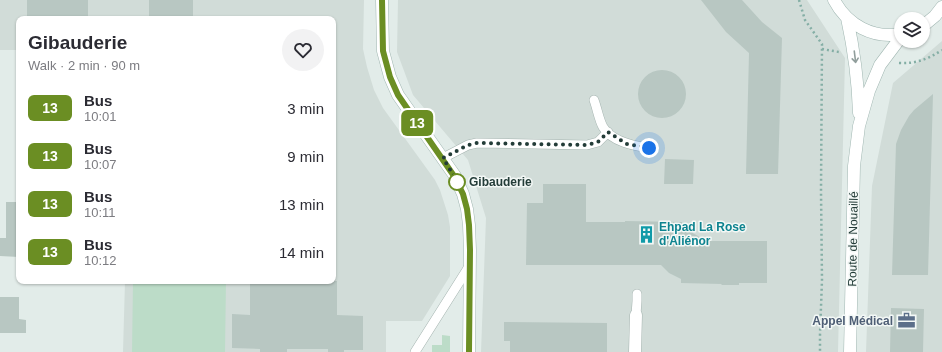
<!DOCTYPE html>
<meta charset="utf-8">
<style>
:root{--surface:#fff;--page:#f2f2f3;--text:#2b2b33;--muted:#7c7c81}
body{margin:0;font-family:Helvetica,sans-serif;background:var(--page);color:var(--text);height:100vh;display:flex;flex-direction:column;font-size:15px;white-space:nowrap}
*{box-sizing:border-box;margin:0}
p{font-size:13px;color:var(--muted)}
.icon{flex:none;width:22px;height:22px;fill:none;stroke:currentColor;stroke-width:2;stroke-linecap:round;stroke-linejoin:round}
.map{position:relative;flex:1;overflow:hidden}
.drawer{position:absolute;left:16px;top:16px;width:320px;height:268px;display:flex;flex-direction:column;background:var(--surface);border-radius:8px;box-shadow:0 1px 3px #0004}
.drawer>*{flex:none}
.badge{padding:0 8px;border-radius:6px;font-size:14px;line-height:26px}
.fabs{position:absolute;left:894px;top:12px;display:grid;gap:8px}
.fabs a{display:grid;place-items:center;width:36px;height:36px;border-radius:50%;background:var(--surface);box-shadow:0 1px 3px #0004;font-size:20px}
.you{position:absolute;width:20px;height:20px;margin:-10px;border:3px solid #fff;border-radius:50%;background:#1a73e8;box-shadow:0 0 0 6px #1a73e833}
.map>.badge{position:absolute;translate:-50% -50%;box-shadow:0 0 0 2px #fff}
.round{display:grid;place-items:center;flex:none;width:42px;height:42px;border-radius:21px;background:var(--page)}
.overview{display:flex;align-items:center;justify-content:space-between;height:68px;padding:0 12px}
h1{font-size:19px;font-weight:700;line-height:30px}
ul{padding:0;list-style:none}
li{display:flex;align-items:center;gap:12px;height:48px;padding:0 12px}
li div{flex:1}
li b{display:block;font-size:15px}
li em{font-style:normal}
li .badge{min-width:44px;font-weight:700;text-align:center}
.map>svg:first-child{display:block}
.built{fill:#d1dcd8}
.green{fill:#bcdcc8}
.building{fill:#b8c7c2}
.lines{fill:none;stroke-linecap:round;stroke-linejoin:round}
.lane-casing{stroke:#a5b4b0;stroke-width:10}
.street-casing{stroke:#a5b4b0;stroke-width:13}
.secondary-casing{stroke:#a1b7b2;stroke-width:13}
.path{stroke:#84aea5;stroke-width:2.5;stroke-dasharray:2 3;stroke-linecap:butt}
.lane{stroke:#fff;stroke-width:9}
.street{stroke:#fff;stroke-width:12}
.secondary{stroke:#fff;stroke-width:12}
.oneway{stroke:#919e9c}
.line-casing{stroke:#fff;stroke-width:9}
.line{stroke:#6b8e23;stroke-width:6}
.walk{stroke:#233c38;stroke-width:4;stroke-dasharray:0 7.2}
.stop-dot{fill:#fff;stroke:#6b8e23;stroke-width:2}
.labels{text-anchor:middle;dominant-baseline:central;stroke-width:3;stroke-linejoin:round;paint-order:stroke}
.stop-label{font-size:12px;font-weight:bold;fill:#233c38;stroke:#f3f8f6;text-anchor:start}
.culture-label{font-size:12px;font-weight:bold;fill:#0d838f;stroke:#f3f8f6;text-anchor:start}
.street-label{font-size:12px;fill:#233c38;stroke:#f3f8f6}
.service-label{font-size:12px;font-weight:bold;fill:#4e5e75;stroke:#f3f8f6;text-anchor:end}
</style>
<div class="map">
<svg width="942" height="352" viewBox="0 0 942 352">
<rect width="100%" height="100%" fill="#e2ece9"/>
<!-- built -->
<path class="built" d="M0,0H364L363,49L367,67L374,90L383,108L435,180L440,190L448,215L450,227V276L422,321H386V352H123L125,281H333V19H19V50H0Z
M398,0H807L845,58L838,352H481L486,218L468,160L413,95L397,52Z
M942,41V352H866L872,186L893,83Z"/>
<!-- green -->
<path class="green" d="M133,281H226L225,352H132Z
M442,335L450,336V352H432V345H442Z"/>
<!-- building -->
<path class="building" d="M27,0H88V19H27Z
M149,0H193V17L182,16V19H149Z
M701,0H742L762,22L782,38L778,174H746L749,53L726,32Z
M638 94a24 24 0 1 1 48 0a24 24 0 1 1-48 0Z
M933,94L928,275H892L896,144L901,130L909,116L914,110Z
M665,159L694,160L693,184H664Z
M543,184H586V222H625V221L682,222V227L698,236L703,241H767V283H739V285H721L722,284L681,283V279L669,273L661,265H526L527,203H543Z
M6,202H19V257L0,256V238H6Z
M250,281H337V315L363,316V350H344V352H328V349H287V352H260V349L232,348V314L250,315Z
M0,297H19V319L26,320V333H0Z
M891,308L924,309L923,352H890Z
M504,322L607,323V352H510V341H504Z"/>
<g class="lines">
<defs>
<path id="lane" d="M594,100C597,108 599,120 603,127C612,142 634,146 649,148
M443,158L468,145L477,143L587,145L598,142L608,132
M636,315L637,301V294
M415,352L470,265"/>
<path id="street" d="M635,352L636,315"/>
<path id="secondary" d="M382,0L383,51L390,77L398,95L455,176L463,194L467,209L469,225L470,250L469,352
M834,0C847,25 873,39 901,34
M847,18C854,50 858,80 859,113
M923,26L935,16L942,7
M850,352L854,166L859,126L869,91L880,65L901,37"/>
</defs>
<!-- lane casing -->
<use href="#lane" class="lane-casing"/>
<!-- street casing -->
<use href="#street" class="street-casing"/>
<!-- secondary casing -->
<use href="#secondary" class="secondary-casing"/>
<!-- path -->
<path class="path" d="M799,0L805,20L822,44L821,191L822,280L820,334V352
M822,49L839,52
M899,63C916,64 928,59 942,50"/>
<!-- lane -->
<use href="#lane" class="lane"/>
<!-- street -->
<use href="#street" class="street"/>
<!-- secondary -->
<use href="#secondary" class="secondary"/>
</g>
<!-- one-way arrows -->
<defs><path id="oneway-shaft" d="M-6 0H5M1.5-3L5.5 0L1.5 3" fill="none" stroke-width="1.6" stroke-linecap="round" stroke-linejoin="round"/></defs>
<use class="oneway" href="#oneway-shaft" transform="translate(855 57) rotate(83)"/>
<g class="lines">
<defs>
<path id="line" d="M382,0L383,51L390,77L398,95L454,176L463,194L467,209L469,225L470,250L469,352"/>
</defs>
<!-- line casing -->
<use href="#line" class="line-casing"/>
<!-- line -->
<use href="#line" class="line"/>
<!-- walk -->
<path class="walk" d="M457,182L459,185L454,176L443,158L468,145L477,143L587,145L598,142L608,132L627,144L649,148"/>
</g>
<!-- icons -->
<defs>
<symbol id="building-bare" viewBox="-9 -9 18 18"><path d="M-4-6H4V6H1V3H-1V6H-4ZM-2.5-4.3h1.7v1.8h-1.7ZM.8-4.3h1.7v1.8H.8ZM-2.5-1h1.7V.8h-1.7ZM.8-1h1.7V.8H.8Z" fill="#0f9aa8" stroke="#f3f8f6" stroke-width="2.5" paint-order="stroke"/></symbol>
<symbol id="office-bare" viewBox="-9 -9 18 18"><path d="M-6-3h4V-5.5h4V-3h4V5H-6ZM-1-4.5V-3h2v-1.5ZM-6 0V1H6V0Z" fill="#5c6f8a" stroke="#f3f8f6" stroke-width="2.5" paint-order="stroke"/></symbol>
</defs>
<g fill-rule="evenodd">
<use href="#building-bare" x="634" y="222" width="25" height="25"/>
<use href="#office-bare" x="894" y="308" width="25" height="25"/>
</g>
<!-- markers -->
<circle class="stop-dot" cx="457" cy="182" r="8"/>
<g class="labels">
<!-- stop labels -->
<g class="stop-label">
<text x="469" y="182">Gibauderie</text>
</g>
<!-- culture labels -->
<g class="culture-label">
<text x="659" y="227">Ehpad La Rose<tspan x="659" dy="14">d'Aliénor</tspan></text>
</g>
<!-- street labels -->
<g class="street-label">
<text transform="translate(853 239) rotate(-89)">Route de Nouaillé</text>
</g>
<!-- service labels -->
<g class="service-label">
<text x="893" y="321">Appel Médical</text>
</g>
</g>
</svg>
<div class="fabs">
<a><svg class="icon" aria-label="layers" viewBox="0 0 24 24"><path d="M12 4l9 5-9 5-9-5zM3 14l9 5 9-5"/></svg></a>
</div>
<div class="you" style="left:649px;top:148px"></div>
<b class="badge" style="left:417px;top:123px;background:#6b8e23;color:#fff">13</b>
<section class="drawer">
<div class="overview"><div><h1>Gibauderie</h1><p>Walk · 2 min · 90 m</p></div><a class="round"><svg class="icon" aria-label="heart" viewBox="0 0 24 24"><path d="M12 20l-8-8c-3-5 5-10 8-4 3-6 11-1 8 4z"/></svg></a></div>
<ul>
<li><span class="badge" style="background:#6b8e23;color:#fff">13</span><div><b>Bus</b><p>10:01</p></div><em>3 min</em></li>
<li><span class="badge" style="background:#6b8e23;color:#fff">13</span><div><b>Bus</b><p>10:07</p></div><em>9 min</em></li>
<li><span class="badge" style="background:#6b8e23;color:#fff">13</span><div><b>Bus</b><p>10:11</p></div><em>13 min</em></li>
<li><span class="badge" style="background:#6b8e23;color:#fff">13</span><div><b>Bus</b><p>10:12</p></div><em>14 min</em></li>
</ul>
</section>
</div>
